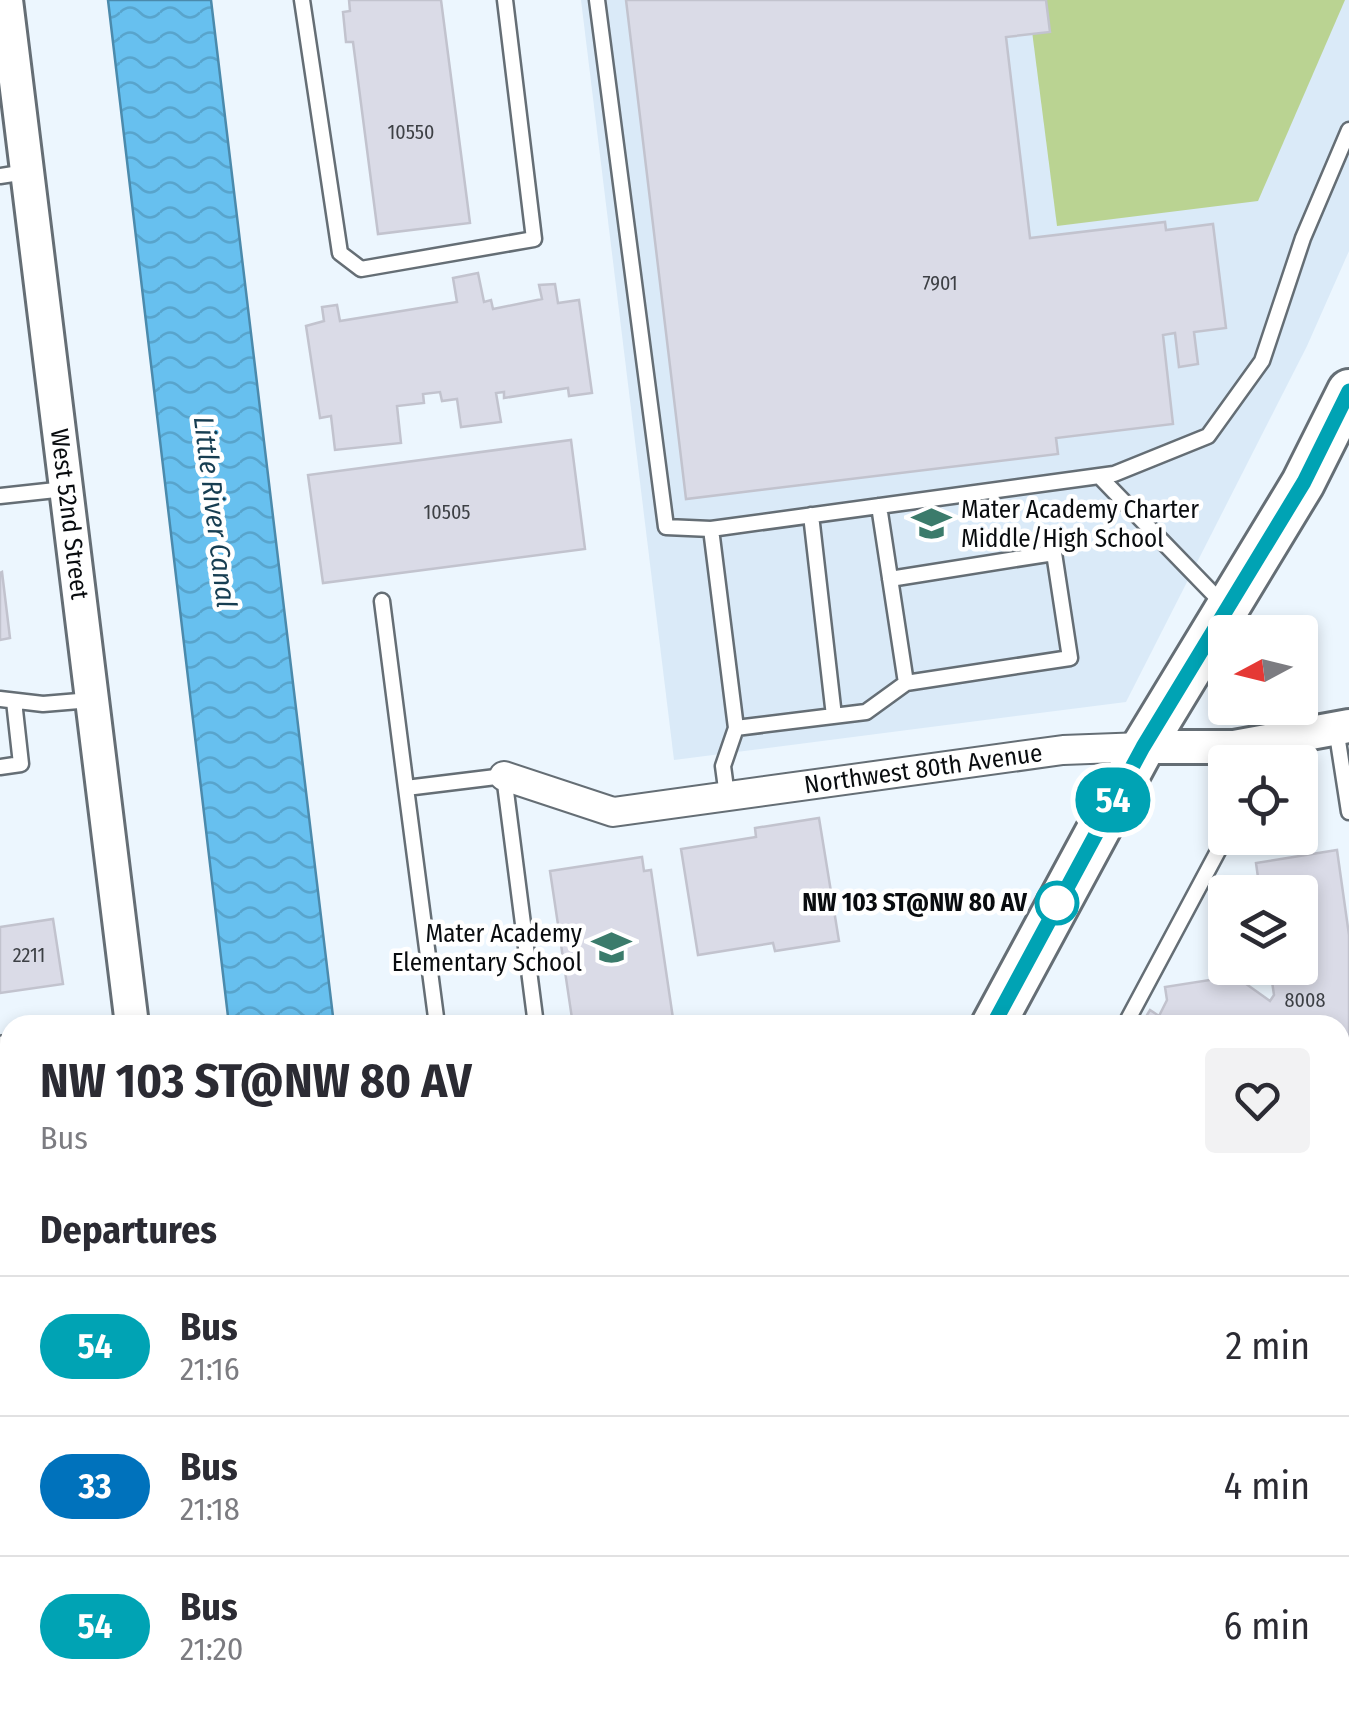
<!DOCTYPE html>
<style>
:root{--surface:#fff;--page:#f2f2f3;--text:#2b2b33;--muted:#7c7c81;--line:#e1e1e2}
body{margin:0;font-family:"Fira Sans Condensed",sans-serif;background:var(--page);color:var(--text);height:100vh;display:flex;flex-direction:column;font-size:38px;white-space:nowrap}
*{box-sizing:border-box;margin:0}
p{font-size:32px;color:var(--muted)}
.icon{flex:none;width:55px;height:55px;fill:none;stroke:currentColor;stroke-width:2;stroke-linecap:round;stroke-linejoin:round}
.map{position:relative;flex:1;overflow:hidden}
.details{position:absolute;left:0px;top:1015px;width:1350px;height:702px;display:flex;flex-direction:column;background:var(--surface);border-radius:30px 30px 0 0;box-shadow:0 5px 15px #0003}
.details>*{flex:none}
.badge{padding:0 20px;border-radius:32px;font-size:35px;line-height:65px}
.needle{width:65px;rotate:263deg}
.tools{position:absolute;left:1208px;top:615px;display:grid;gap:20px}
.tools a{display:grid;place-items:center;width:110px;height:110px;border-radius:10px;background:var(--surface);box-shadow:0 5px 15px #0003;font-size:50px}
.map>.badge{position:absolute;translate:-50% -50%;box-shadow:0 0 0 5px #fff}
h2{padding:0 40px;font-size:38px;line-height:90px}
.round{display:grid;place-items:center;flex:none;width:105px;height:105px;border-radius:10px;background:var(--page)}
.summary{display:flex;align-items:center;justify-content:space-between;height:170px;padding:0 40px}
h1{font-size:48px;font-weight:700;line-height:75px}
ul{padding:0;list-style:none}
li{display:flex;align-items:center;gap:30px;height:140px;padding:0 40px;border-top:2px solid var(--line)}
li div{flex:1}
li b{display:block;font-size:38px}
li em{font-style:normal}
li .badge{min-width:110px;font-weight:700;text-align:center}
.map>svg:first-child{display:block}
.built{fill:#daeaf8}
.pitch{fill:#bad392}
.water{fill:url(#water-waves);stroke:#4b8aac;stroke-width:2.5}
.building{fill:#dadbe7;stroke:#c2c3ce;stroke-width:2.5}
.lines{fill:none;stroke-linecap:round;stroke-linejoin:round}
.service-casing{stroke:#656e75;stroke-width:19}
.minor-casing{stroke:#656e75;stroke-width:32}
.tertiary-casing{stroke:#656e75;stroke-width:38}
.primary-casing{stroke:#656e75;stroke-width:48}
.service{stroke:#fff;stroke-width:14}
.minor{stroke:#fff;stroke-width:28}
.tertiary{stroke:#fff;stroke-width:32}
.primary{stroke:#fff;stroke-width:42}
.line-casing{stroke:#fff;stroke-width:22}
.line{stroke:#00a3b4;stroke-width:15}
.stop-dot{fill:#fff;stroke:#00a3b4;stroke-width:5}
.labels{text-anchor:middle;dominant-baseline:central;stroke-width:9;stroke-linejoin:round;paint-order:stroke}
.number-label{font-size:20px;fill:#3d4045}
.poi-label{font-size:25px;fill:#090c0f;stroke:#fff;text-anchor:start}
.street-label{font-size:25px;fill:#090c0f;stroke:#fff}
.stop-label{font-size:25px;font-weight:bold;fill:#090c0f;stroke:#fff;text-anchor:end}
.water-label{font-size:28px;font-style:italic;fill:#173e52;stroke:#fff}
</style>
<div class="map">
<svg width="1349" height="1717" viewBox="0 0 1349 1717">
<defs>
<pattern id="water-waves" width="16" height="10" patternUnits="userSpaceOnUse" patternTransform="scale(2.5)"><rect width="16" height="10" fill="#67c0ef"/><path d="M0 5q4-4 8 0t8 0" fill="none" stroke="#58a4cc"/></pattern>
</defs>
<rect width="100%" height="100%" fill="#ecf6fe"/>
<!-- built -->
<path class="built" d="M581,0H1349V251L1307,346L1126,702L674,760Z"/>
<!-- pitch -->
<path class="pitch" d="M1028,0H1345L1258,201L1057,226Z"/>
<!-- water -->
<path class="water" d="M108,0H211L334,1025H229Z
M311,1708H413L414,1717H312Z"/>
<!-- building -->
<path class="building" d="M349,0H441L470,223L378,234L353,42H346L343,12L350,11Z
M626,0H1046L1050,32L1006,37L1030,238L1165,222L1166,230L1213,224L1226,328L1194,332L1198,364L1179,367L1175,333L1163,335L1173,424L1056,438L1058,454L686,499Z
M478,273L484,302L491,300L493,309L542,299L539,285L555,284L558,303L579,300L592,393L569,396L568,388L504,398V392L496,393L501,422L461,427L457,399L442,401L440,392L423,394L424,403L397,406L401,443L335,450L331,416L320,418L306,326L324,321L322,307L337,305L340,321L457,302L453,278Z
M571,440L585,549L323,583L308,475Z
M2,572L10,638L0,640V573Z
M819,818L839,941L775,951L773,943L698,955L681,849L756,837L755,828Z
M1337,850L1349,935V1071L1340,1072V1025H1141L1150,1010L1159,1016L1167,1000L1165,987L1235,976L1270,1001L1274,995L1270,968H1300V892H1260L1256,863Z
M642,857L644,871L651,870L674,1025H573L550,871Z
M53,919L63,984L0,993V927Z
M1349,1123V1198L1340,1199V1125Z
M1349,1318V1445L1340,1447V1319Z
M1340,1676L1345,1717H1289L1288,1708H1340Z
M40,1708H103L104,1717H41Z
M1049,1708H1104L1106,1717H1050Z"/>
<g class="lines">
<defs>
<path id="service" d="M302,0L340,253L361,269L534,239L505,0
M597,0L666,527L711,529L1114,474L1208,436L1262,361L1303,238L1349,130
M0,176L26,172
M1099,476L1223,604
M0,496L65,489
M879,506L906,683L1070,658L1054,553L890,579
M811,515L834,716
M711,529L736,728L866,712L906,683
M382,601L406,788L504,776L536,1025
M0,699L43,704L91,700
M1336,728L1349,812
M0,767L21,764L14,701
M406,788L437,1025
M727,796L723,766L736,728
M1125,1025L1225,838
M0,1044L10,1042
M1340,1092L1349,1091
M1159,1708L1160,1717
M1244,1708L1245,1717
M553,1714L569,1717"/>
<g id="minor">
<path id="s1" d="M504,776L613,812L1063,750L1143,747"/>
<path d="M1340,1264L1349,1262"/>
<path d="M0,1415L10,1414"/>
</g>
<g id="tertiary">
<path id="s2" d="M6,0L132,1025"/>
<path d="M1143,747H1234L1349,726"/>
<path d="M216,1708L217,1717"/>
</g>
<path id="primary" d="M993,1025L1143,747L1303,483L1349,391
M721,1717L723,1708"/>
</defs>
<!-- service casing -->
<use href="#service" class="service-casing"/>
<!-- minor casing -->
<use href="#minor" class="minor-casing"/>
<!-- tertiary casing -->
<use href="#tertiary" class="tertiary-casing"/>
<!-- primary casing -->
<use href="#primary" class="primary-casing"/>
<!-- service -->
<use href="#service" class="service"/>
<!-- minor -->
<use href="#minor" class="minor"/>
<!-- tertiary -->
<use href="#tertiary" class="tertiary"/>
<!-- primary -->
<use href="#primary" class="primary"/>
</g>
<g class="lines">
<defs>
<path id="line" d="M993,1025L1143,747L1304,482L1349,391"/>
</defs>
<!-- line casing -->
<use href="#line" class="line-casing"/>
<!-- line -->
<use href="#line" class="line"/>
</g>
<!-- icons -->
<defs>
<symbol id="school-bare" viewBox="-9 -9 18 18"><path d="M0-5L7-2L0 1L-7-2ZM-4 1L0 2.5L4 1V4Q0 6-4 4Z" fill="#3b7b6b" stroke="#fff" stroke-width="2.5" paint-order="stroke"/></symbol>
</defs>
<g fill-rule="evenodd">
<use href="#school-bare" x="904" y="496" width="55" height="55"/>
<use href="#school-bare" x="584" y="920" width="55" height="55"/>
</g>
<!-- markers -->
<circle class="stop-dot" cx="1057" cy="903" r="20"/>
<g class="labels">
<!-- number labels -->
<g class="number-label">
<text x="411" y="132">10550</text>
<text x="940" y="283">7901</text>
<text x="447" y="512">10505</text>
<text x="29" y="955">2211</text>
<text x="1305" y="1000">8008</text>
</g>
<!-- poi labels -->
<g class="poi-label">
<text x="961" y="510">Mater Academy Charter<tspan x="961" dy="29">Middle/High School</tspan></text>
<text x="582" y="934" text-anchor="end">Mater Academy<tspan x="582" dy="29">Elementary School</tspan></text>
</g>
<!-- street labels -->
<g class="street-label">
<text stroke="none"><textPath href="#s2" startOffset="518">West 52nd Street</textPath></text>
<text stroke="none"><textPath href="#s1" startOffset="428">Northwest 80th Avenue</textPath></text>
</g>
<!-- stop labels -->
<g class="stop-label">
<text x="1027" y="903">NW 103 ST@NW 80 AV</text>
</g>
<!-- water labels -->
<g class="water-label">
<text transform="translate(215 512) rotate(83)">Little River Canal</text>
</g>
</g>
</svg>
<div class="tools">
<a><svg class="needle" viewBox="-14 -14 28 28"><path d="M0-13l5 13h-10z" fill="#e53935"/><path d="M0 13l5-13h-10z" fill="#7c7c81"/></svg></a>
<a><svg class="icon" aria-label="locate" viewBox="0 0 24 24"><circle cx="12" cy="12" r="6"/><path d="M12 2v4M12 18v4M2 12h4M18 12h4"/></svg></a>
<a><svg class="icon" aria-label="layers" viewBox="0 0 24 24"><path d="M12 4l9 5-9 5-9-5zM3 14l9 5 9-5"/></svg></a>
</div>
<b class="badge" style="left:1113px;top:800px;background:#00a3b4;color:#fff">54</b>
<section class="details">
<div class="summary"><div><h1>NW 103 ST@NW 80 AV</h1><p>Bus</p></div><a class="round"><svg class="icon" aria-label="heart" viewBox="0 0 24 24"><path d="M12 20l-8-8c-3-5 5-10 8-4 3-6 11-1 8 4z"/></svg></a></div>
<h2>Departures</h2>
<ul>
<li><span class="badge" style="background:#00a3b4;color:#fff">54</span><div><b>Bus</b><p>21:16</p></div><em>2 min</em></li>
<li><span class="badge" style="background:#0072bc;color:#fff">33</span><div><b>Bus</b><p>21:18</p></div><em>4 min</em></li>
<li><span class="badge" style="background:#00a3b4;color:#fff">54</span><div><b>Bus</b><p>21:20</p></div><em>6 min</em></li>
</ul>
</section>
</div>
